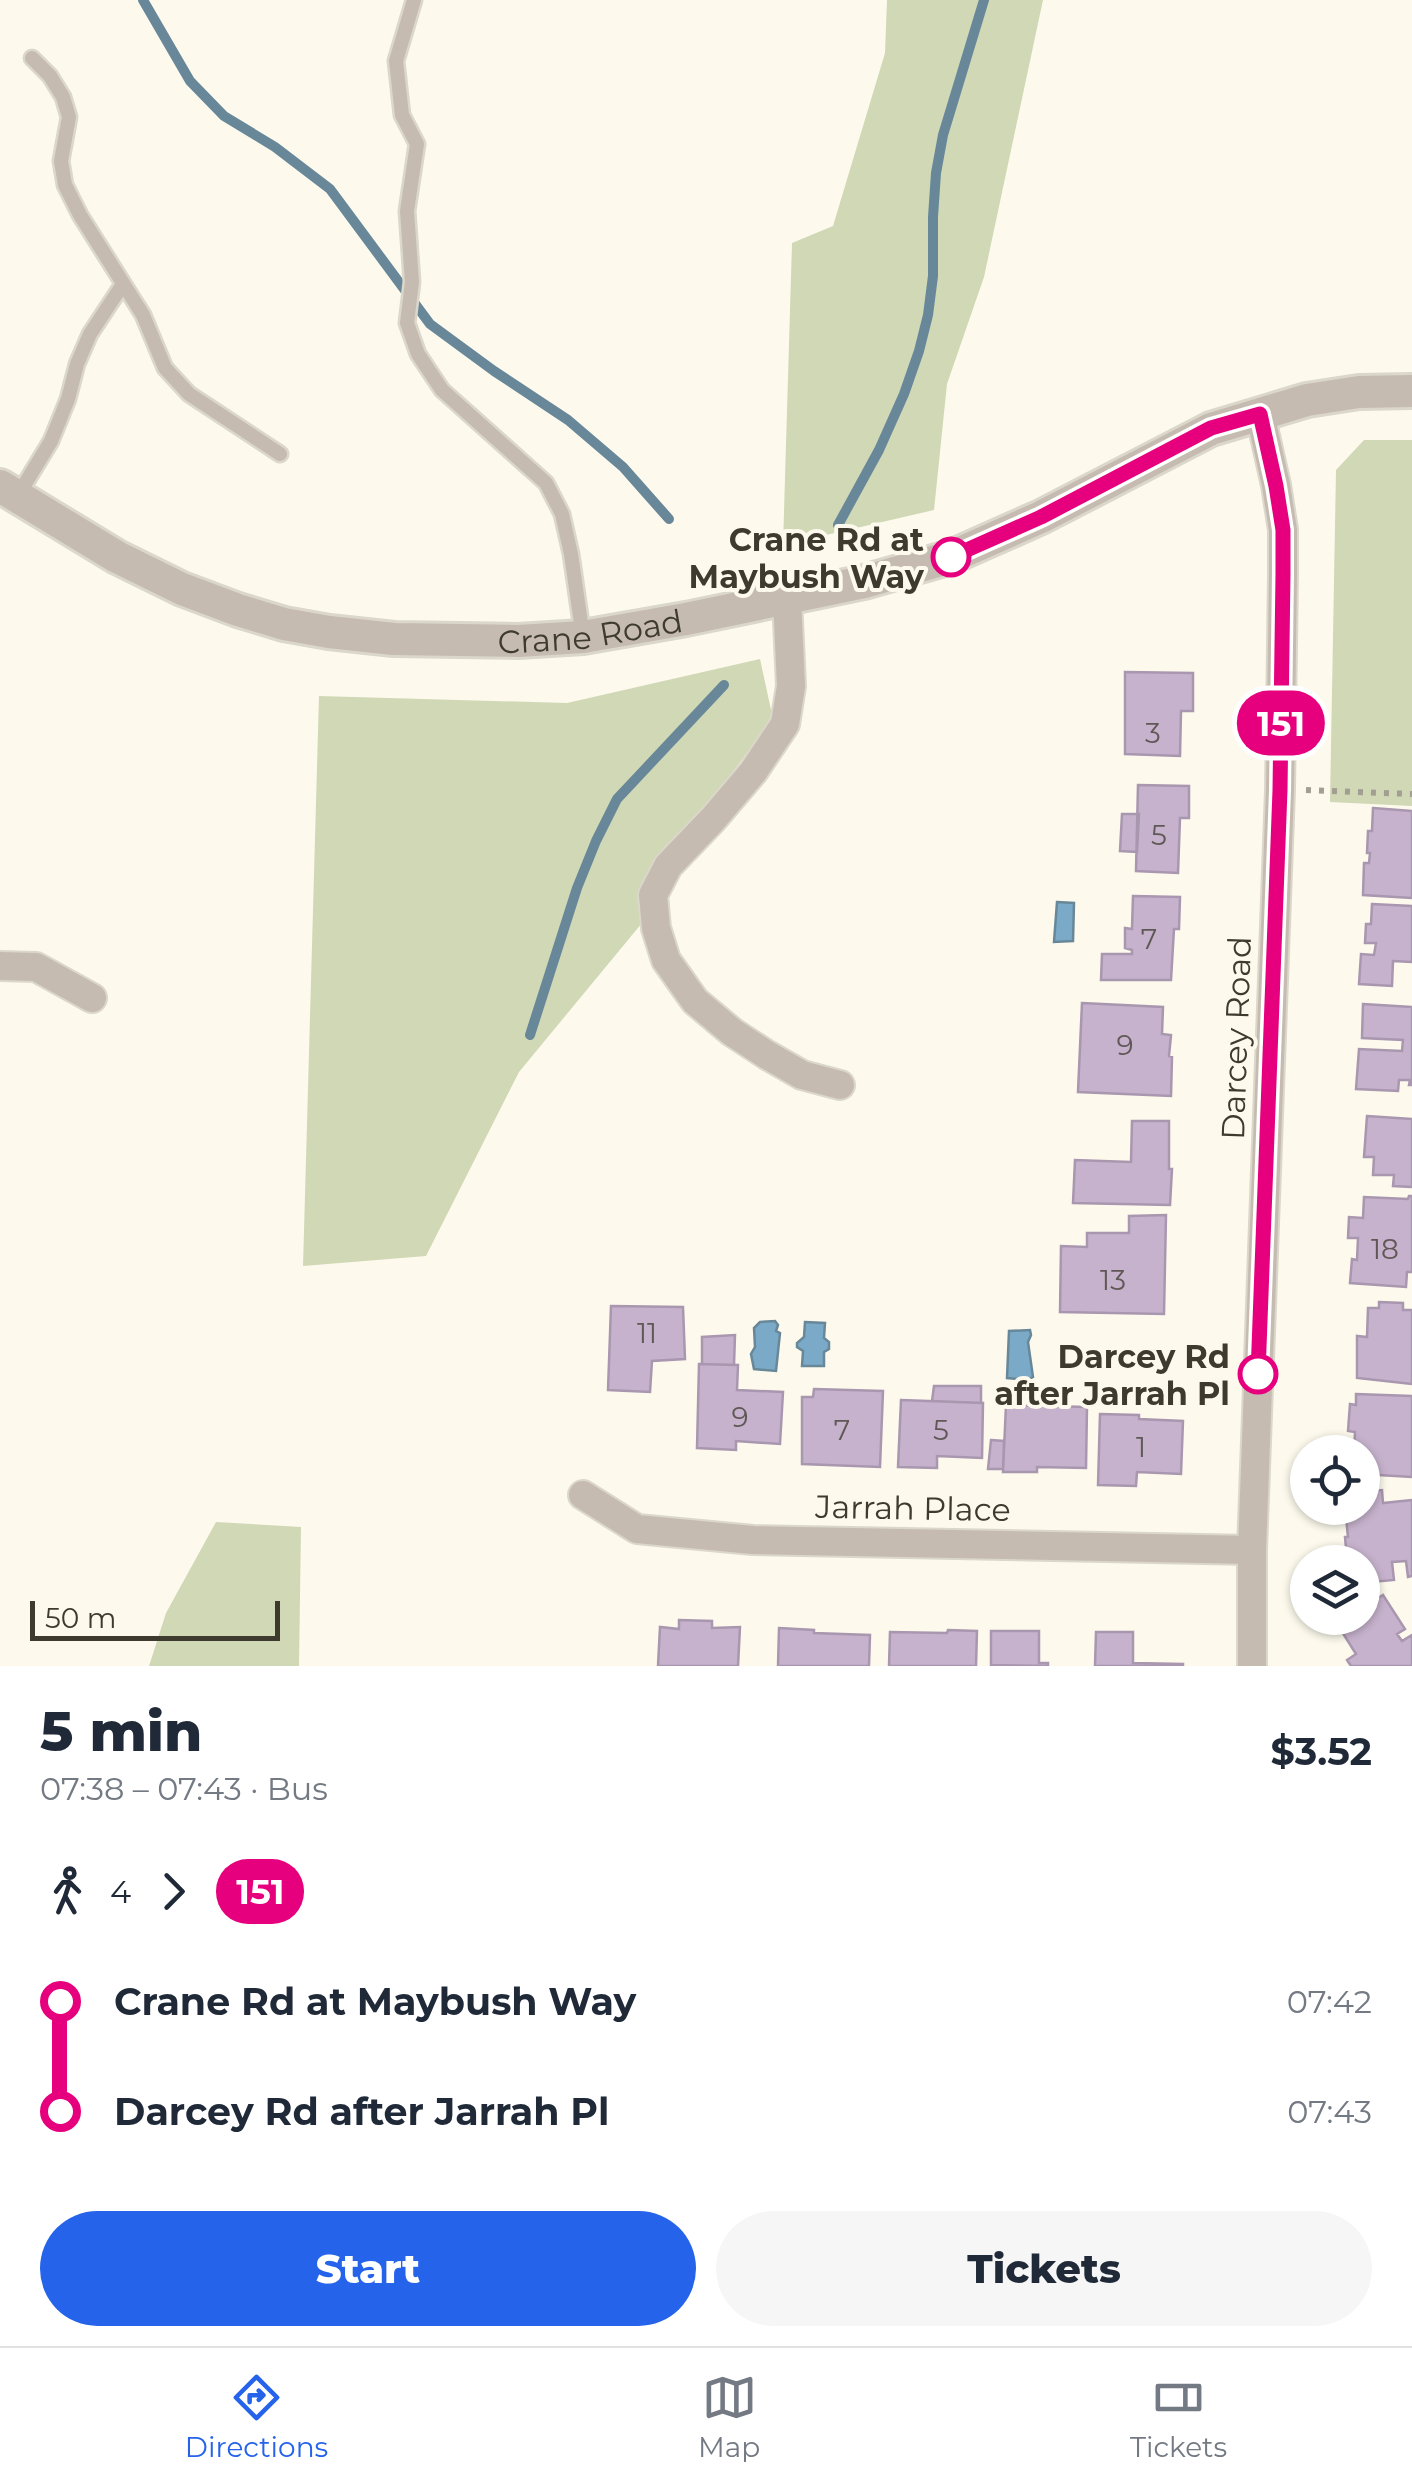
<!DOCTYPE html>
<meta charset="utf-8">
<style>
:root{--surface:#fff;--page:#f6f6f7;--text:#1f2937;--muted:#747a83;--line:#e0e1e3;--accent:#2563eb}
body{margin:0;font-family:Montserrat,sans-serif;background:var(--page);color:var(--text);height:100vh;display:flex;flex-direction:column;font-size:38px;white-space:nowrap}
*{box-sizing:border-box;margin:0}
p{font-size:32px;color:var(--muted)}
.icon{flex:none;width:55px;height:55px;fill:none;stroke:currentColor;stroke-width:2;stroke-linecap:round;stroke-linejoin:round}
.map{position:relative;height:1666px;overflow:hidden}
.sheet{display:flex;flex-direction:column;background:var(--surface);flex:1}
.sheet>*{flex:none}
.badge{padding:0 20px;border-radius:32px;font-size:35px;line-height:65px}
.buttons{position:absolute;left:1290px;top:1435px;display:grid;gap:20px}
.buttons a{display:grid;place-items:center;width:90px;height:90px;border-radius:50%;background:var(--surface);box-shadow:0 2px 8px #0004;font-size:50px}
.scale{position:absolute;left:30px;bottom:25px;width:250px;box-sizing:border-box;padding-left:10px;border:5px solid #3e3a2e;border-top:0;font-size:28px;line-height:35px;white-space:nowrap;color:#3e3a2e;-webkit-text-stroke:8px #fdfaed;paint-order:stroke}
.map>.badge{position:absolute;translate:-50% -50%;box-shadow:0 0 0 5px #fff}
.legs{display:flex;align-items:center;gap:15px;height:110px;padding:0 40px;font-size:32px}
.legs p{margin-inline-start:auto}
.headline{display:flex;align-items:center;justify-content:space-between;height:170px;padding:0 40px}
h1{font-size:55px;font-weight:800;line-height:75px}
.cta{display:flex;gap:20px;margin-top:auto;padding:20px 40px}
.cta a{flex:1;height:115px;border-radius:60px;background:var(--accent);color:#fff;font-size:40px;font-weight:800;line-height:115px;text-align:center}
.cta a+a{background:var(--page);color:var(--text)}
ul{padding:0 40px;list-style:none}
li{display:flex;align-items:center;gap:35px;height:110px;font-size:38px}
li i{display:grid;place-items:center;width:15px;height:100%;margin:0 12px;background:currentColor}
li i::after{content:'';width:25px;height:25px;margin:-12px;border:8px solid;border-radius:50%;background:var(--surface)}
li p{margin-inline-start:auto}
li:first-child i{background:linear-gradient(#0000 50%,currentColor 0)}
li:last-child i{background:linear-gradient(currentColor 50%,#0000 0)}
.tab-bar{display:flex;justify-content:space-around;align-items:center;height:140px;border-top:2px solid var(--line);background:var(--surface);font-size:28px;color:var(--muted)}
.tab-bar a{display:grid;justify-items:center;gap:5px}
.tab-bar .selected{color:var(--accent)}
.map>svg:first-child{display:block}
.green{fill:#d1d8b6}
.water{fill:#7aaac7;stroke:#688899;stroke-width:2.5}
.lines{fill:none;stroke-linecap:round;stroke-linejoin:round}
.stream{stroke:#688899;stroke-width:10}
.building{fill:#c6b2cc;stroke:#a996af;stroke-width:2.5}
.service-casing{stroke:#dbd7cb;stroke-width:19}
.minor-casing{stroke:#dbd7cb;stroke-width:32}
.tertiary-casing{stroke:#dbd7cb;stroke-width:38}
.path{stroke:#a29f92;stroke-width:6;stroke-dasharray:5 8;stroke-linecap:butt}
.service{stroke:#c6bbb0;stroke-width:14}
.minor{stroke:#c6bbb0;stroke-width:28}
.tertiary{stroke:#c6bbb0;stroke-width:32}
.line-1-casing{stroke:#fff;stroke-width:22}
.line-1{stroke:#e6007e;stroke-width:15}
.stop-1-dot{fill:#fff;stroke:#e6007e;stroke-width:5}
.labels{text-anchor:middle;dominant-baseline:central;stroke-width:8;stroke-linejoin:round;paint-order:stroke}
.number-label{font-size:28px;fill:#605856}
.stop-label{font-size:32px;font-weight:bold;fill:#3e3a2e;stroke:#fdfaed;text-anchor:end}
.street-label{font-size:32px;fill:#3e3a2e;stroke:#fdfaed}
</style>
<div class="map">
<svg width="1412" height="1666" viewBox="0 0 1412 1666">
<rect width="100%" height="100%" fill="#fdfaed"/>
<!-- green -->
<path class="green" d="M887,0H1043L984,277L947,384L934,510L783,545L792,243L833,226L885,53Z
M1364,440H1412V806L1330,802L1336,470Z
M760,659L773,719L692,825L642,923L519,1072L426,1256L303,1266L319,696L567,703Z
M216,1522L301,1527L299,1666H149L166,1613Z"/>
<!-- water -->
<path class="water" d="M1057,902L1074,903L1073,941L1054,942Z
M775,1321L778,1325L776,1331L780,1333L776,1371L754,1369L751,1354L755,1347L754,1328L760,1322Z
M805,1322L825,1323L824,1338L829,1342V1349L824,1352V1366H802L803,1351L797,1347V1343L804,1337Z
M1030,1330L1031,1335L1028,1342L1033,1377L1027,1380L1007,1378L1009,1331Z"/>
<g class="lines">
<!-- stream -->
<path class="stream" d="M143,0L190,81L224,116L275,147L330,189L430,324L494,371L568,420L623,467L669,519
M838,525L879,450L904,394L919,351L928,315L933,276V217L936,173L943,135L984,0
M530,1035L577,888L596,841L617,799L724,685"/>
</g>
<!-- building -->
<path class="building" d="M1125,672L1193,673V711H1181L1180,756L1125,754Z
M1138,785L1189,786V818H1180L1178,873L1136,871Z
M1373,808L1412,811V898L1363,895L1364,863H1369L1370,853H1367L1368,831H1372Z
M1122,814H1139L1137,852L1120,851Z
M1133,896L1180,897L1179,929H1174L1171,980H1101L1102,954H1132V950L1125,948V928L1132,929Z
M1372,904L1412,906V962L1393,961L1392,986L1359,984L1361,954L1374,955L1376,943H1365L1366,924H1371Z
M1082,1003L1163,1007L1162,1034L1171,1035L1169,1056L1172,1057L1171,1096L1078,1092Z
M1363,1004L1412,1007V1085H1409L1410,1080H1399L1398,1091L1356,1089L1359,1049L1402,1051L1403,1040L1362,1038Z
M1367,1116L1412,1119V1187L1393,1186L1394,1175H1373L1374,1157H1364Z
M1132,1121H1169V1169H1172L1170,1205L1073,1203L1075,1160L1131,1162Z
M1409,1196H1412V1272H1407L1406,1287L1350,1283L1352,1259L1357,1260L1358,1238H1348L1349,1217L1363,1218L1364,1197L1408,1199Z
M1166,1215L1164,1314L1060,1312L1061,1246L1087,1247V1233H1129V1216Z
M1379,1302L1403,1303V1310H1412V1384L1357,1378V1336L1367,1337L1368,1308H1379Z
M611,1306L683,1307L685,1359L652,1361L650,1392L608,1390Z
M735,1335L734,1365L702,1364V1337Z
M699,1364L738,1365L737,1390L783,1392L780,1444L736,1441V1450L697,1448Z
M934,1386H981V1403L932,1401Z
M814,1389L883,1391L880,1467L802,1464V1397H813Z
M1356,1394L1412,1396V1477L1362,1474V1452H1354L1355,1432L1348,1431L1350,1404L1356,1405Z
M901,1400L983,1403L982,1458L937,1456V1468L898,1467Z
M1006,1405L1087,1407L1086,1468L1037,1467V1472H1003Z
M1100,1414L1139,1415V1419L1183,1421L1181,1474L1137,1472L1136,1486L1098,1485Z
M991,1440L1004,1441L1003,1469H988Z
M1382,1490L1383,1503L1412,1500V1576L1408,1577L1406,1561L1392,1562L1394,1580L1363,1583L1362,1562H1353L1352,1559H1347L1345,1537H1348L1345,1508H1362V1492Z
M1383,1595L1405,1629L1397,1634L1402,1641L1412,1635V1666H1351L1347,1660L1356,1654L1337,1624L1347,1618H1362V1608Z
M679,1620L712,1621V1628L740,1627L738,1666H658L660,1627L679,1629Z
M779,1628L814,1630V1633L870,1635L869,1666H778Z
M948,1630L977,1631L976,1666H889L890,1632L947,1633Z
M991,1631H1039V1663H1048V1666L991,1665Z
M1096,1632H1133V1663L1183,1664V1666H1095Z"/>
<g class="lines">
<defs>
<path id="service" d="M414,0L396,61L402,115L417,144L407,211L412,282L407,323L418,354L442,390L546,483L562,514L571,554L583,637
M32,58L50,76L63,97L69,117L61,161L65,185L80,215L143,315L165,368L189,394L280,454
M17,497L51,441L68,399L77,364L90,334L123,284"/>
<path id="minor" d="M787,599L791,686L785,724L753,772L713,819L668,866L653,895L656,928L666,960L695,1001L732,1032L767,1055L802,1075L840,1085
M0,966L36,967L92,998
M583,1495L637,1529L753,1540L1252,1550
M1252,1666V1550L1280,790L1283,574V530L1276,485L1260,414"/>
<g id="tertiary">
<path id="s1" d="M0,486L117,557L182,589L238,610L284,624L329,632L394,639L518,641L583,637L686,619L864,582L951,557L1041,517L1211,429L1307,400L1359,392L1412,391"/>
</g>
</defs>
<!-- service casing -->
<use href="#service" class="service-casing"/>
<!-- minor casing -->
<use href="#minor" class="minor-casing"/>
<!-- tertiary casing -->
<use href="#tertiary" class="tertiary-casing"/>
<!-- path -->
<path class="path" d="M1306,790L1412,794"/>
<!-- service -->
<use href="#service" class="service"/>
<!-- minor -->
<use href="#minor" class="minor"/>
<!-- tertiary -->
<use href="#tertiary" class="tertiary"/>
</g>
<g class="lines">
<defs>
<path id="line-1" d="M951,557L1041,517L1211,428L1260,414L1276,486L1283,530V574L1280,790L1258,1374"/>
</defs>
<!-- line-1 casing -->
<use href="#line-1" class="line-1-casing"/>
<!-- line-1 -->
<use href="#line-1" class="line-1"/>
</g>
<!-- markers -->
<g class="stop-1-dot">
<circle cx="951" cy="557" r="18"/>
<circle cx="1258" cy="1374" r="18"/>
</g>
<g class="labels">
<!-- number labels -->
<g class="number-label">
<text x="1153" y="733">3</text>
<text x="1159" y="835">5</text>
<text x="1149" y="939">7</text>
<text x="1125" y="1045">9</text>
<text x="1385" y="1249">18</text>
<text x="1113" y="1280">13</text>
<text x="647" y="1333">11</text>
<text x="740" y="1417">9</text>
<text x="842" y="1430">7</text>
<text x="941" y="1430">5</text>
<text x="1141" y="1447">1</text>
</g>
<!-- stop labels -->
<g class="stop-label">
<text x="924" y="539">Crane Rd at<tspan x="924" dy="37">Maybush Way</tspan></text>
<text x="1230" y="1356">Darcey Rd<tspan x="1230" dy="37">after Jarrah Pl</tspan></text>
</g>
<!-- street labels -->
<g class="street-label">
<text stroke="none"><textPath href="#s1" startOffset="625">Crane Road</textPath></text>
<text transform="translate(1236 1038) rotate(-88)">Darcey Road</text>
<text transform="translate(913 1508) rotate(1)">Jarrah Place</text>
</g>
</g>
</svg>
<div class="buttons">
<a><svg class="icon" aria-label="locate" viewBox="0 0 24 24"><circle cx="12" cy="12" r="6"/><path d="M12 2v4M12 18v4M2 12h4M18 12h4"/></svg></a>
<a><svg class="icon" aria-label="layers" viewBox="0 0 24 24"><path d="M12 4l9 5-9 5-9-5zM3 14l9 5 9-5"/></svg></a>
</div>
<div class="scale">50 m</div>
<b class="badge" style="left:1281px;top:723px;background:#e6007e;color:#fff">151</b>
</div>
<section class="sheet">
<div class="headline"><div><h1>5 min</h1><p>07:38 – 07:43 · Bus</p></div><b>$3.52</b></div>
<div class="legs"><svg class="icon" aria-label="walk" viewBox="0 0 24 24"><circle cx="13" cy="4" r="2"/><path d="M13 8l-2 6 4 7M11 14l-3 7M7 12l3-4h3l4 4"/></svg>4<svg class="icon" aria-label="forward" viewBox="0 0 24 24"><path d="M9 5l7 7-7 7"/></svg><b class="badge" style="background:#e6007e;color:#fff">151</b></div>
<ul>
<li><i style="color:#e6007e"></i><b>Crane Rd at Maybush Way</b><p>07:42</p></li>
<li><i style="color:#e6007e"></i><b>Darcey Rd after Jarrah Pl</b><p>07:43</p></li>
</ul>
<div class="cta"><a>Start</a><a>Tickets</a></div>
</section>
<nav class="tab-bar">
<a class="selected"><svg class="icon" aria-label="directions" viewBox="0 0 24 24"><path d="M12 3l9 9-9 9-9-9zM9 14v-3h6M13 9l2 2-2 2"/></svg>Directions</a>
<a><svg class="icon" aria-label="map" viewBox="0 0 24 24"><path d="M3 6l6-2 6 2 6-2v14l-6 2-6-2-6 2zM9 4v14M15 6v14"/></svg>Map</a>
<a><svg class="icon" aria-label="tickets" viewBox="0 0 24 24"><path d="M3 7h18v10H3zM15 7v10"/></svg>Tickets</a>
</nav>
